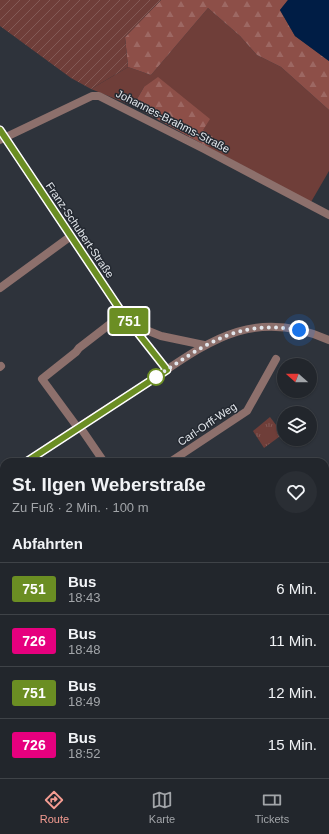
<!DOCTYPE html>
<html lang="de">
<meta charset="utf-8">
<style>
:root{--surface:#22262c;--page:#2a2e34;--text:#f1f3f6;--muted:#a2a5a9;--line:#3f4348;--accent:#f59c92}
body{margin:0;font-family:Arial,sans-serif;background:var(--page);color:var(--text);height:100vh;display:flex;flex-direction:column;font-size:15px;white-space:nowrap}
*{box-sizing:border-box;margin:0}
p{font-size:13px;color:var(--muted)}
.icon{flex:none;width:22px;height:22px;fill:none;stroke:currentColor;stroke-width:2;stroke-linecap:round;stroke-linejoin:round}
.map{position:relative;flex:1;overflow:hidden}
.drawer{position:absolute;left:0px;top:458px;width:329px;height:320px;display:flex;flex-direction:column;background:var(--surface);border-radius:12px 12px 0 0;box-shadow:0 1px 3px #0004,0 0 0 1px var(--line)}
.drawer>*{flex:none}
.badge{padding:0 8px;border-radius:3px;font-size:14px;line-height:26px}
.needle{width:26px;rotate:291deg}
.buttons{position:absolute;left:277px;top:358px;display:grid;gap:8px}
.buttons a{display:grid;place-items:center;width:40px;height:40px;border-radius:50%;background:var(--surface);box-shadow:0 1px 3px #0004,0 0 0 1px var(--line);font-size:20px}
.you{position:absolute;width:20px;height:20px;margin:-10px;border:3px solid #fff;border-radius:50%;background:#1a73e8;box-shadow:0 0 0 6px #1a73e833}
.map>.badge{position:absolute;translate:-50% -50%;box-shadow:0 0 0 2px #fff}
h2{padding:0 12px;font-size:15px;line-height:36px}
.round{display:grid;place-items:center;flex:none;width:42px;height:42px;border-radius:21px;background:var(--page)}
.summary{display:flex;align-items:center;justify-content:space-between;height:68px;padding:0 12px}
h1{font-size:19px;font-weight:800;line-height:30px}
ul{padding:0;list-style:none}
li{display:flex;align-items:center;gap:12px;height:52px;padding:0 12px;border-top:1px solid var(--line)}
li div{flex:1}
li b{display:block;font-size:15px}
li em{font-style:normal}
li .badge{min-width:44px;font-weight:700;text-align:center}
.menu{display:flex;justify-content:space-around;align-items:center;height:56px;border-top:1px solid var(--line);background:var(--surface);font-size:11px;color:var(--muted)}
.menu a{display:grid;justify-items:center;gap:2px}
.menu .active{color:var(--accent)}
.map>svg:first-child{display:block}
.grass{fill:#6f3e39}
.forest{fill:url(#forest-firs)}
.park{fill:url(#park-tufts)}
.garden{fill:url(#garden-furrows)}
.water{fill:#001d45}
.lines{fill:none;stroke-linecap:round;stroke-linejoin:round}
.minor{stroke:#8d706c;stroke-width:8}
.tertiary{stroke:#8d706c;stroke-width:8}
.secondary{stroke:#c0918b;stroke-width:8}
.line-casing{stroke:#fff;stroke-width:9}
.line{stroke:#6b8e23;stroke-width:6}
.walk{stroke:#e2e6eb;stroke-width:4;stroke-dasharray:0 7.2}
.stop-dot{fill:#fff;stroke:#6b8e23;stroke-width:2}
.labels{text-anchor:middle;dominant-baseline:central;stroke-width:3;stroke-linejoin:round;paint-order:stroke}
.street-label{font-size:11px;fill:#e2e6eb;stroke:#242931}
</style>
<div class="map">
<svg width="329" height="778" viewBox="0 0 329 778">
<defs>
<pattern id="forest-firs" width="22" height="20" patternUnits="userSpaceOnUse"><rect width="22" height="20" fill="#8d4f48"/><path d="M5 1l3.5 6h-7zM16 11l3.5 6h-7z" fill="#9d6863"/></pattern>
<pattern id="park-tufts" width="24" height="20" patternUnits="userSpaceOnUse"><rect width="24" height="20" fill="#6f3e39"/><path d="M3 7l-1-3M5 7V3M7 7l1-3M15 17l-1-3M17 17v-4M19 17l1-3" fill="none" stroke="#835a56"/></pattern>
<pattern id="garden-furrows" width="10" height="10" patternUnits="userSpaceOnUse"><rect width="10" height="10" fill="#6f3e39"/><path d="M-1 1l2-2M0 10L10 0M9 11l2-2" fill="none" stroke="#835a56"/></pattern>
</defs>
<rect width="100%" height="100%" fill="#2e333b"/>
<!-- grass -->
<path class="grass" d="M208,8L240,36L257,55L281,67L329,110V171L311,202L208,147L144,87L133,106L91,89L128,67L151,75Z
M329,714V734L325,737V717Z
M180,774H211L205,778H173Z
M251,774H280L274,778H245Z"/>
<!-- forest -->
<path class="forest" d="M161,0H288L280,10L295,36L329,61V110L281,67L257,55L240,36L208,8L151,75L128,67L125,37Z
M158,77L210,119L203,130L213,137L208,147L133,106L144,87Z"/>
<!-- park -->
<path class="park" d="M270,417L283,434L264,448L253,431Z"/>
<!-- garden -->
<path class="garden" d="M0,0H161L125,37L128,67L91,89L71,78L0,26Z"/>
<!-- water -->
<path class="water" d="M288,0H329V61L295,36L280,10Z"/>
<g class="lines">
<!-- minor -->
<path class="minor" d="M0,130L123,314L167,370
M0,140L92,96H99L204,149L329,215
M0,288L71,236
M0,367L1,366
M80,427L104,462
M78,428L42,379L76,352L79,348L123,314L146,330L161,336L204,345
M170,462L247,411L276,359
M325,527L329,524
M325,556L329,558
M0,574L4,576
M0,733L4,734
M325,743L329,740
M21,778L27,774
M282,778L287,774"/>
<!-- tertiary -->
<path class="tertiary" d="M26,462C63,437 100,413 138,389C202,347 248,304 329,340
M0,480L4,477"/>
<!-- secondary -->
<path class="secondary" d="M325,704L329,701
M228,778L234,774"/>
</g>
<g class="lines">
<defs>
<path id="line" d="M0,130L123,314L167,370L26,462"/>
</defs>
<!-- line casing -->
<use href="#line" class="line-casing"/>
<!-- line -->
<use href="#line" class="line"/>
<!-- walk -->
<path class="walk" d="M156,377L154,378C204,346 235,319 299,330"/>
</g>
<!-- markers -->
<circle class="stop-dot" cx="156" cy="377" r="8"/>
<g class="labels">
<!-- street labels -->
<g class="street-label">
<text transform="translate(173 121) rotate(27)">Johannes-Brahms-Straße</text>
<text transform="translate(80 230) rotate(56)">Franz-Schubert-Straße</text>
<text transform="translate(207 424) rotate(-34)">Carl-Orff-Weg</text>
</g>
</g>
</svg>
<div class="buttons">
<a><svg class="needle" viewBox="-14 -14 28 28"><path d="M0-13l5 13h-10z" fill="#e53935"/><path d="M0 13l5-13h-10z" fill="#a2a5a9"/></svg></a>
<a><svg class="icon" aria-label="layers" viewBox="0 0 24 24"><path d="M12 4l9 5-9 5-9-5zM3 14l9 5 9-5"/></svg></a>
</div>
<div class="you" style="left:299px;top:330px"></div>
<b class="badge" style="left:129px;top:321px;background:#6b8e23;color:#fff">751</b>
<section class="drawer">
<div class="summary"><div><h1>St. Ilgen Weberstraße</h1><p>Zu Fuß · 2 Min. · 100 m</p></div><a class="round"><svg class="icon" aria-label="heart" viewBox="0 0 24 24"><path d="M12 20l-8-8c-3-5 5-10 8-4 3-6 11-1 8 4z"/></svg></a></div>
<h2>Abfahrten</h2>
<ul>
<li><span class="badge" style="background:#6b8e23;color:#fff">751</span><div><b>Bus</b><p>18:43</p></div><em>6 Min.</em></li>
<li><span class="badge" style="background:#e6007e;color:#fff">726</span><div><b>Bus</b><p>18:48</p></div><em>11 Min.</em></li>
<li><span class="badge" style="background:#6b8e23;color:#fff">751</span><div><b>Bus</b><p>18:49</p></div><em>12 Min.</em></li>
<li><span class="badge" style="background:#e6007e;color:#fff">726</span><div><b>Bus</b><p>18:52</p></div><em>15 Min.</em></li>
</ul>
</section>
</div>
<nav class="menu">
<a class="active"><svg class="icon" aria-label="directions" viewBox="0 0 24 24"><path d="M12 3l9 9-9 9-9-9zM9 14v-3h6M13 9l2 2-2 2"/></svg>Route</a>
<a><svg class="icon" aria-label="map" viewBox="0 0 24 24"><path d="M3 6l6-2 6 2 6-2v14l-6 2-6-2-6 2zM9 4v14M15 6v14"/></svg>Karte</a>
<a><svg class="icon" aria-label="tickets" viewBox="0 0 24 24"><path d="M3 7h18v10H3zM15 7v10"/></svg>Tickets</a>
</nav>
